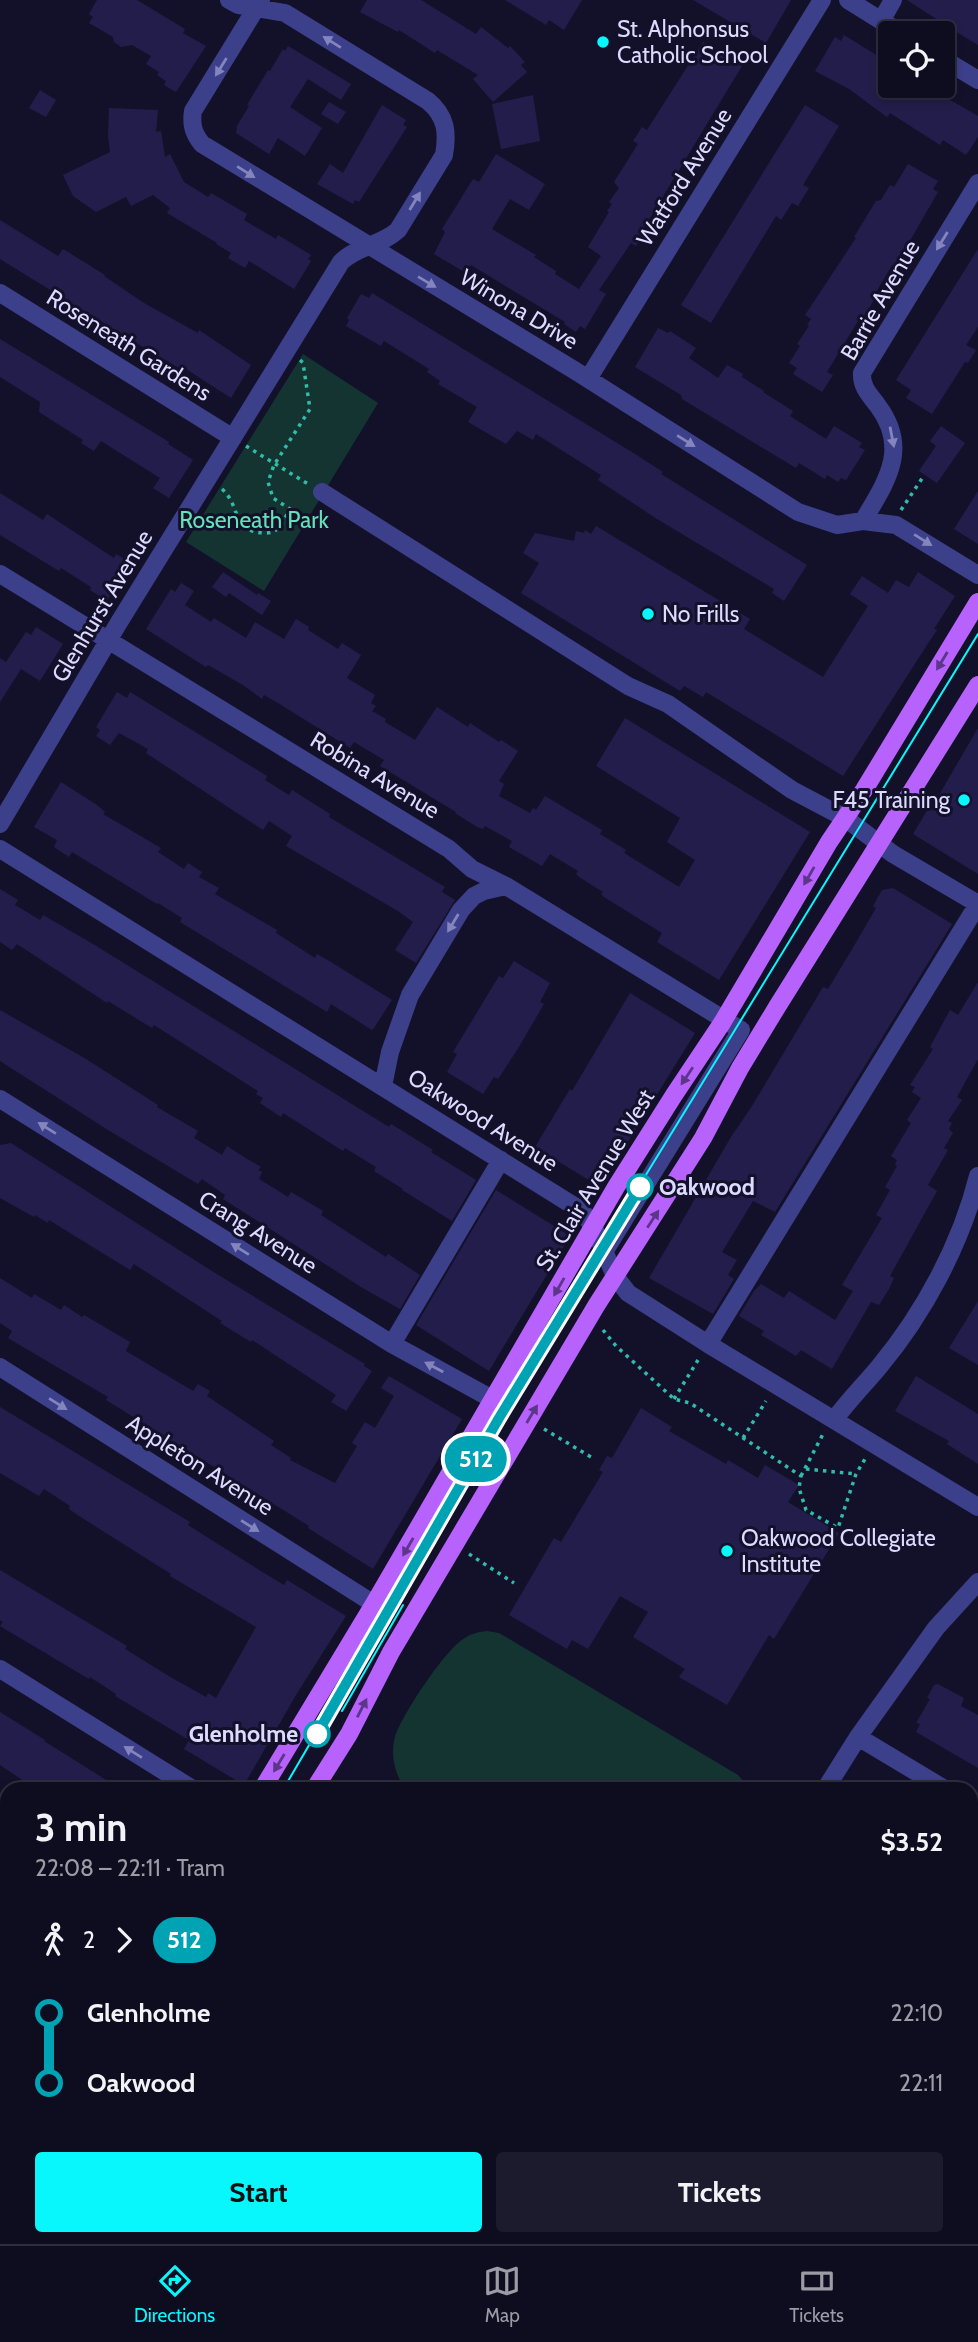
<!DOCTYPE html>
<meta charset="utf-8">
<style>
:root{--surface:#0e0d20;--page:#1c1b2d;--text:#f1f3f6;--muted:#9b9ca5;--line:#2e2d3e;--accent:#08f7fd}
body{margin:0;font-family:Cabin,sans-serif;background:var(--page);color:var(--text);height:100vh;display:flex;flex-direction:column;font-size:26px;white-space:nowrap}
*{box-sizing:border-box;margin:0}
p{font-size:23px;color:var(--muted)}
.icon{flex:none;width:38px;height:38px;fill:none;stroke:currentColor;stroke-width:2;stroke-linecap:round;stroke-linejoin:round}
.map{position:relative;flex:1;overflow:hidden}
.drawer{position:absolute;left:0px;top:1782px;width:978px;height:464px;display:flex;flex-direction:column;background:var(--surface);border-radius:21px 21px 0 0;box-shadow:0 4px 10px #0003,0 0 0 2px var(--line)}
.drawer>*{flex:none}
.badge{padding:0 14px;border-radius:23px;font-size:24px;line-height:46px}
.buttons{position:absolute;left:878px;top:21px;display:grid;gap:14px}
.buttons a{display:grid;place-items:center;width:77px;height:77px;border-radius:7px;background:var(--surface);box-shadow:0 4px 10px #0003,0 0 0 2px var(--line);font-size:35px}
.map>.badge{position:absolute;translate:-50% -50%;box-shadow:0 0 0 4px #fff}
.legs{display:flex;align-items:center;gap:10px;height:77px;padding:0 35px;font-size:23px}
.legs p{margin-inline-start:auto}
.head{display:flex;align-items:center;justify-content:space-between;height:119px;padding:0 35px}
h1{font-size:38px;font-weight:700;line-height:52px}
.primary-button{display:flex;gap:14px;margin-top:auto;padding:14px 35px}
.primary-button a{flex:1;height:80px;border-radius:7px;background:var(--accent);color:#111;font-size:28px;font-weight:700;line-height:80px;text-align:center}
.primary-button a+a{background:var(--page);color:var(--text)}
ul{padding:0 35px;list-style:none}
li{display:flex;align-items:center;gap:24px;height:70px;font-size:26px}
li i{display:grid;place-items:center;width:10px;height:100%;margin:0 9px;background:currentColor}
li i::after{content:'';width:18px;height:18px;margin:-9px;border:5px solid;border-radius:50%;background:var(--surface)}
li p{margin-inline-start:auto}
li:first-child i{background:linear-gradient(#0000 50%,currentColor 0)}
li:last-child i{background:linear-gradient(currentColor 50%,#0000 0)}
.tab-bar{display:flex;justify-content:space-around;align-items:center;height:98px;border-top:2px solid var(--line);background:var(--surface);font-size:19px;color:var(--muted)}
.tab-bar a{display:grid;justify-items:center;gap:4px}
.tab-bar .selected{color:var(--accent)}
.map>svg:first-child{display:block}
.green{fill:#143431}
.building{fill:#231d4b}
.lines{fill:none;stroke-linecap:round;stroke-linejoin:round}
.path{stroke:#31bca9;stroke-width:3.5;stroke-dasharray:3.5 5;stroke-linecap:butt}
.minor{stroke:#3c3f89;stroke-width:18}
.major{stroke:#b862fe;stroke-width:18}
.tram{stroke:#08f7fd;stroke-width:2}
.oneway{fill:#8485be}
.oneway2{fill:#5d3589}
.line-1-casing{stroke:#fff;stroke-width:16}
.line-1{stroke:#00a3b4;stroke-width:10}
.poi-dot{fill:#08f7fd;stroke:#13112a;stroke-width:2.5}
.stop-1-dot{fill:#fff;stroke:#00a3b4;stroke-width:3.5}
.labels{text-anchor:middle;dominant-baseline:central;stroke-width:6;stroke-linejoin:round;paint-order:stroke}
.poi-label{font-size:23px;fill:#dcdaff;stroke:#13112a;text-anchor:start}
.street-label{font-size:23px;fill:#dcdaff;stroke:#13112a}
.park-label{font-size:23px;fill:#65e0b8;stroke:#13112a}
.stop-label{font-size:23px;font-weight:bold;fill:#dcdaff;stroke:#13112a;text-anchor:start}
</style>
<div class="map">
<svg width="978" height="2244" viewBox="0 0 978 2244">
<rect width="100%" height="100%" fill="#13112a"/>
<!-- green -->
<path class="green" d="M303,354L378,403L264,591L186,542Z
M487,1631L499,1633L738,1775L749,1788H405C395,1775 390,1754 395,1737C402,1715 443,1653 462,1640C470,1634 477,1632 487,1631Z"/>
<!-- building -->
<path class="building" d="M97,0H137L185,29L183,33L206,46L176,92L164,85L166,81L157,75L159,72L146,64L151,56L132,45L121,47L114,42L113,37L89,23L93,17L89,14Z
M367,0H421L476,34L481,27L508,48L510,46L525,62L521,65L527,72L493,102L473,79L478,75L437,50L435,53L399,30L398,32L360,12Z
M505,0H582L564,30L549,20L546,25Z
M693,0H791L766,43Z
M907,0H978V45L958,33Z
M844,35L891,64V86H926L978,116V137L966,155L943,140L940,145L890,113L887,117L849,89L815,71L835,37L841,41Z
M703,42L742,66L642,231L644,233L636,246L631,243L599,290L606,294L585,329L580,326L576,332L564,324L565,322L471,265L466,273L434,254L445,232L442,229L473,179L479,182L496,154L545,184L529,210L510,199L492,229L536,255L534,257L556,271L555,274L579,289L601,256L588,247L609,212L607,211L612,204L609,202L619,188L614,182L638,144L633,141L642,127L647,130Z
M288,46L351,84L341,100L308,79L290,107L322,128L305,156L278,138L269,154L236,133L237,126L249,106L247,105L268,70L270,71L283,49L285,51Z
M40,90L56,100L46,117L29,108Z
M533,95L540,141L501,149L492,104Z
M329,102L346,112L338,124L321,114Z
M382,105L406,120L403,125L407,127L359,202L355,200L353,204L317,184L330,164L343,173Z
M805,105L839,126L803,185L809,188L798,206L792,203L781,220L776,216L711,323L681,305Z
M109,108L158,110L156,132L161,131L165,157L170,154L184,182L208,197L211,193L247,214L244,220L276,239L278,235L311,255L308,259L311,261L294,289L249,261L245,268L228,258L231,253L216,244L217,243L167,213L170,208L153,195L131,206L126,197L96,212L73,196L63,175L110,152L108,136Z
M908,164L938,181L933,189L938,192L895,267L892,265L875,294L877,295L860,322L858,321L827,372L833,375L822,392L793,374L797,368L789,363L800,346L797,344L809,326L807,325L811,319L805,315L856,238L854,237L876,201L881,200L890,185L894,187Z
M0,220L58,256L63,249L105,275L104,276L144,303L198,333L199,330L251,365L231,398L186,369L184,371L138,344L0,259Z
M978,249V327L966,345L976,350L968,363L965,362L932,414L906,398L911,390L896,380Z
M372,293L635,454L663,472L661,474L807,565L784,601L772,593L774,589L657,519L598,480L601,475L536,434L533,440L517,431L506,444L468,422L477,407L438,384L440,381L427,372L429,369L384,341L381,346L346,326L349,320L347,318L361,294L369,298Z
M658,328L668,333L670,331L696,348L689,358L718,378L727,365L743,374L742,377L764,391L763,392L793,411L790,416L826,439L834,426L862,443L859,447L865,450L846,480L841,478L838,482L827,475L825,479L799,463L796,468L682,399L681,395L635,367Z
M0,339L169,442L168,444L193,460L169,498L153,488L160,478L101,441L94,451L81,443L83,440L39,412L40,402L0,377Z
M941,426L965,443L937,483L919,471L936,446L930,441Z
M978,491V544L954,529Z
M0,493L43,520L47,514L114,558L116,554L130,562L107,601L90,590L91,587L61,568L59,571L0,535Z
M596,526L750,619L744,629L823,677L868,606L850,594L862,576L888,593L896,580L909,587L918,572L955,596L934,629L937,630L927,645L843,776L706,692L703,697L684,686L680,691L521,593L539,563L523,553L535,533L574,541L576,531L584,533L585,530L591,534Z
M223,572L257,595L258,593L271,601L262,615L229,593L226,597L212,587Z
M181,583L194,591L185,605L211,622L214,618L246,638L255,622L284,639L296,619L309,627L308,630L338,649L342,643L361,655L347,678L375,695L371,703L376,706L372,711L386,719L385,722L415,740L437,707L468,727L470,723L499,742L501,740L518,751L499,781L504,784L499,796L530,813L533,808L536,810L545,796L602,830L600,834L626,850L624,853L679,887L695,860L667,842L680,818L596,766L625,718L810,832L719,980L657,942L662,933L604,897L601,894L603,892L579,877L576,874L578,871L550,854L542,866L509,847L512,841L485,826L483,829L477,827L455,813L456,812L380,766L384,760L354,742L350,748L278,703L264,695L262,699L243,685L208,665L206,667L146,629L171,589L175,592Z
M36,627L63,644L40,681L21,669L0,702V658L6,662L26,632L31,635Z
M117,692L127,698L130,692L267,776L265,780L289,795L292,790L330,814L329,817L445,887L442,892L455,900L416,963L395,950L413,922L398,911L286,846L292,836L269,821L263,830L146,753L148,749L119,733L110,745L96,736L100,730L96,727Z
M978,728V874L913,834L937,794L939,795Z
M61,782L97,805L105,812L103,814L161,848L158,852L184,869L188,863L202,872L199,877L219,888L215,894L277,930L276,933L315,958L317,954L331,962L392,1000L374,1028L372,1030L331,1004L327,1012L180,922L182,918L158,903L157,904L72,852L69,857L54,847L57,840L34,827Z
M893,888L952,924L775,1212L753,1201L722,1252L737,1260L728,1275L734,1279L713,1314L649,1278L731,1137L752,1106L823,987L828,989L851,951L876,908L873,906L882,890Z
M0,889L18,900L15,905L40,920L43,915L93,944L389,1127L391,1124L433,1150L431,1152L476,1180L452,1221L402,1190L403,1189L374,1171L376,1167L345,1148L343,1151L283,1113L281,1117L260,1103L263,1098L256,1094L258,1091L154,1025L152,1028L108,1001L107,1003L17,944L12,950L0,942Z
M514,961L550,983L540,1002L544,1004L517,1050L498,1079L494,1077L483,1094L447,1072L457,1054L453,1052L499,976L503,978Z
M978,982V1059L957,1097L962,1100L948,1121L952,1123L949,1129L953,1133L944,1148L948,1150L928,1185L937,1191L890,1276L894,1278L889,1289L879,1305L871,1302L832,1369L801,1350L796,1356L761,1335L764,1331L739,1316L754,1291L761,1284L784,1298L789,1291L835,1320L853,1291L842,1285L882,1218L876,1215L890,1190L885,1187L897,1166L895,1165L897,1160L891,1156L911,1123L907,1120L921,1098L912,1092L915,1087L910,1085L933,1049L930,1047L950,1010L958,1015Z
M630,993L695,1033L600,1187L535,1147L570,1089L572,1091Z
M0,1010L86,1059L158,1105L157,1107L198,1131L194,1138L222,1155L227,1146L244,1157L261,1167L258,1170L262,1172L259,1179L288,1197L291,1192L323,1211L321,1215L386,1257L388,1254L420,1275L400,1309L361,1287L223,1199L225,1195L202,1179L198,1184L108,1130L0,1061Z
M11,1143L215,1273L365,1364L364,1366L372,1371L346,1411L331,1402L336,1395L252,1340L251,1342L220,1323L222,1321L134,1264L130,1270L49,1220L48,1223L35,1215L34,1217L0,1198V1145Z
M496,1190L570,1236L489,1371L416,1325Z
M0,1278L32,1298L34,1294L61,1310L64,1305L82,1317L84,1315L130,1342L126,1351L193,1391L198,1384L210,1391L207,1396L274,1441L271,1445L291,1458L290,1460L335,1483L357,1446L352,1443L365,1422L375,1428L394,1396L381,1388L389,1376L462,1419L373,1569L308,1528L309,1526L106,1400L108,1397L8,1338L12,1331L0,1323Z
M978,1301V1365L949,1348Z
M916,1376L978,1414V1464L947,1444L949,1441L895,1411Z
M0,1407L190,1522L188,1525L259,1570L284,1585L287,1580L346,1616L296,1695L244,1785L184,1749L189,1740L115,1696L116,1694L90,1677L89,1679L0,1626L3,1622L0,1620V1570L127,1646L125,1649L172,1678L206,1697L208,1693L216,1698L256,1627L170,1576L171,1574L79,1516L69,1509L70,1506L44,1489L39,1496L0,1473Z
M641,1408L672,1427L669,1431L726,1464L728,1460L758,1478L765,1465L799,1485L788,1502L839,1533L774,1639L769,1635L727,1705L679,1677L685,1669L633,1637L648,1612L620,1596L588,1649L572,1640L567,1649L509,1615L554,1538L561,1542L603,1472L599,1470L607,1456L612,1458Z
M938,1684L964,1698L961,1706L978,1715V1768L916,1732L920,1724L916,1723L930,1699L927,1698L934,1685Z
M0,1712L45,1740L44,1741L119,1788H36L28,1784L0,1765Z"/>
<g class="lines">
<!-- path -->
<path class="path" d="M246,446L308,484
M222,489C242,507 230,531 264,533C280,534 283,521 290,509L273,498L268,482L274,465L310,409L303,363L299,359
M901,510L923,477
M603,1330L616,1346L674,1399L690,1403L801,1476L799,1488L806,1510L838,1528L856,1474L865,1459
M674,1399L698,1360
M544,1429L591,1457
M743,1438L766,1401
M806,1469L856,1474
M801,1476L823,1434
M469,1554L514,1583"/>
<!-- minor -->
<path class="minor" d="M261,0L193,111C191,124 193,133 202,144L574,370L798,512L837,525L863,521L896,525L978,575
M848,0L901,33
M881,21L893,0
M943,59L978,80
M0,293L233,438
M588,379L822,0
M322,492L628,686L668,704L792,790L845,818L893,854L978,904
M863,521C886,482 910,449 878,406C870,395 861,387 862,373L978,183
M0,574L449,849L472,869L506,886L741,1030L604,1252
M0,824L118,624L341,262C357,246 382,245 398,230L444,155C448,132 446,116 428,101L285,13L238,5L229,0
M0,849L582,1211L594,1228L615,1276L628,1293L708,1344L978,1507
M383,1086L390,1052L410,995L461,910L474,896L484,891L506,886
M0,1099L392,1344L494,1400
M392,1344L501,1160
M708,1344L978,904
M0,1367L374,1604
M834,1420C848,1401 864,1385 879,1367C924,1313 961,1244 978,1176
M0,1669L191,1788
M858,1737L943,1788
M826,1788L858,1737L936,1628L978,1582
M971,1805L978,1809
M0,1976L7,1981
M0,2015L7,2004
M971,2109L978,2113
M400,2238L409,2244
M877,2238L887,2244
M174,2244L177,2238
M617,2244L621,2238"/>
<!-- major -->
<path class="major" d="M263,1788L374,1604L616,1187L674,1095L722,1023L829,842L864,790L978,602
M315,1788L349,1734L391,1652L596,1306L703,1138L740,1068L777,1007L978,685
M0,2232L7,2221
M44,2244L48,2238"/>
<!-- tram -->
<path class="tram" d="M342,1711L403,1605
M284,1788L574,1292L978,634
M22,2244L25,2238"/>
</g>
<!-- one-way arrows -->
<defs><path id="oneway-solid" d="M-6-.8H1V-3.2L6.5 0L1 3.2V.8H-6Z" transform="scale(1.75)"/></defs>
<g class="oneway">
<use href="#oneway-solid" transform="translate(332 42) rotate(-148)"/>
<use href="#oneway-solid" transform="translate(221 67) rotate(122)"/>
<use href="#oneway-solid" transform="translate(246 172) rotate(32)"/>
<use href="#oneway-solid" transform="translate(415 201) rotate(-59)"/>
<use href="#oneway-solid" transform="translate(942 241) rotate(122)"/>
<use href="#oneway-solid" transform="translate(427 282) rotate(31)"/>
<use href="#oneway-solid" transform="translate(892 437) rotate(79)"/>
<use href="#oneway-solid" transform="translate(686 441) rotate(32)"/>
<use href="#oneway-solid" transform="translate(923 540) rotate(32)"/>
<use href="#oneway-solid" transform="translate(453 923) rotate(121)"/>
<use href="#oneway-solid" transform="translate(47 1128) rotate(-148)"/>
<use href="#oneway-solid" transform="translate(240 1249) rotate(-148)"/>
<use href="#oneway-solid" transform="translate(434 1367) rotate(-152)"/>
<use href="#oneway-solid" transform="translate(58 1404) rotate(32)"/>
<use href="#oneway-solid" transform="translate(250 1526) rotate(32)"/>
<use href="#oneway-solid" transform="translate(133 1752) rotate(-148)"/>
</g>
<g class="oneway2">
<use href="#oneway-solid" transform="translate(942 661) rotate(121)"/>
<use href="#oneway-solid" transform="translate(809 876) rotate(120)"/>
<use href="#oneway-solid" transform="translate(687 1076) rotate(124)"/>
<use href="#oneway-solid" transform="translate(653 1219) rotate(-57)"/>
<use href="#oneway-solid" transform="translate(559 1287) rotate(120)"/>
<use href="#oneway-solid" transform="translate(532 1414) rotate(-59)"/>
<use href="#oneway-solid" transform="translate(408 1547) rotate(120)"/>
<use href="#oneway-solid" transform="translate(362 1708) rotate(-63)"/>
<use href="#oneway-solid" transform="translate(279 1763) rotate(121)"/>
</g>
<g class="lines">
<defs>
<path id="line-1" d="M317,1734L499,1418L640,1187"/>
</defs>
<!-- line-1 casing -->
<use href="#line-1" class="line-1-casing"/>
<!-- line-1 -->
<use href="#line-1" class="line-1"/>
</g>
<!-- markers -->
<g class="poi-dot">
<circle cx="603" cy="42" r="7"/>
<circle cx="648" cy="614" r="7"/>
<circle cx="964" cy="800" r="7"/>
<circle cx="727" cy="1551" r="7"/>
</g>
<g class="stop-1-dot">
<circle cx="640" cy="1187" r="12"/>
<circle cx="317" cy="1734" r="12"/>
</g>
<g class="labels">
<!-- poi labels -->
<g class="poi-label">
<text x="617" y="29">St. Alphonsus<tspan x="617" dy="26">Catholic School</tspan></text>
<text x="662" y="614">No Frills</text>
<text x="950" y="800" text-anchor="end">F45 Training</text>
<text x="741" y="1538">Oakwood Collegiate<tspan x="741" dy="26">Institute</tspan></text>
</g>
<!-- street labels -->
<g class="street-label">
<text transform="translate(684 177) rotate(-58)">Watford Avenue</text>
<text transform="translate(880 300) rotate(-60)">Barrie Avenue</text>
<text transform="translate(519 309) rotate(31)">Winona Drive</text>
<text transform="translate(129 345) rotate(32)">Roseneath Gardens</text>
<text transform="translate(102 606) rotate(-59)">Glenhurst Avenue</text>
<text transform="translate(375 775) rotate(31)">Robina Avenue</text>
<text transform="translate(483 1120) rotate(32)">Oakwood Avenue</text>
<text transform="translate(595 1180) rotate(-59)">St. Clair Avenue West</text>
<text transform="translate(258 1232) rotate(32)">Crang Avenue</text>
<text transform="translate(200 1465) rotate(32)">Appleton Avenue</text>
</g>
<!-- park labels -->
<g class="park-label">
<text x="254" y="520">Roseneath Park</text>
</g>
<!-- stop labels -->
<g class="stop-label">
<text x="659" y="1187">Oakwood</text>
<text x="298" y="1734" text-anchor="end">Glenholme</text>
</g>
</g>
</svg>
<div class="buttons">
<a><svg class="icon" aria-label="locate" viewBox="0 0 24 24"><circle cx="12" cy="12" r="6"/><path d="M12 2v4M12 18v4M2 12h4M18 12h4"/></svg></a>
</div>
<b class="badge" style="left:476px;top:1459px;background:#00a3b4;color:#fff">512</b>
<section class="drawer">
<div class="head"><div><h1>3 min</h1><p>22:08 – 22:11 · Tram</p></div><b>$3.52</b></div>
<div class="legs"><svg class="icon" aria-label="walk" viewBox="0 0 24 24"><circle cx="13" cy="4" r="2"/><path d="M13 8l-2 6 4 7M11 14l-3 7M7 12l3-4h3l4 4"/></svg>2<svg class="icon" aria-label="forward" viewBox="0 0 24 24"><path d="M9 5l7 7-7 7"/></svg><b class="badge" style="background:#00a3b4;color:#fff">512</b></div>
<ul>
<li><i style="color:#00a3b4"></i><b>Glenholme</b><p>22:10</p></li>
<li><i style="color:#00a3b4"></i><b>Oakwood</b><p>22:11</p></li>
</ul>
<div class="primary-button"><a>Start</a><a>Tickets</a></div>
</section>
</div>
<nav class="tab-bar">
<a class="selected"><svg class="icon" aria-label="directions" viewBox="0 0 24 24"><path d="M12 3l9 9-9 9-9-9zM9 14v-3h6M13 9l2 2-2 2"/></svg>Directions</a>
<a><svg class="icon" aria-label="map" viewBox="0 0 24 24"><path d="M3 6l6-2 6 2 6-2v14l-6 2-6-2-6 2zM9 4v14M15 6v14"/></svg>Map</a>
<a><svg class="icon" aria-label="tickets" viewBox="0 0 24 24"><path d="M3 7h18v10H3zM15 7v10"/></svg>Tickets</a>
</nav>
